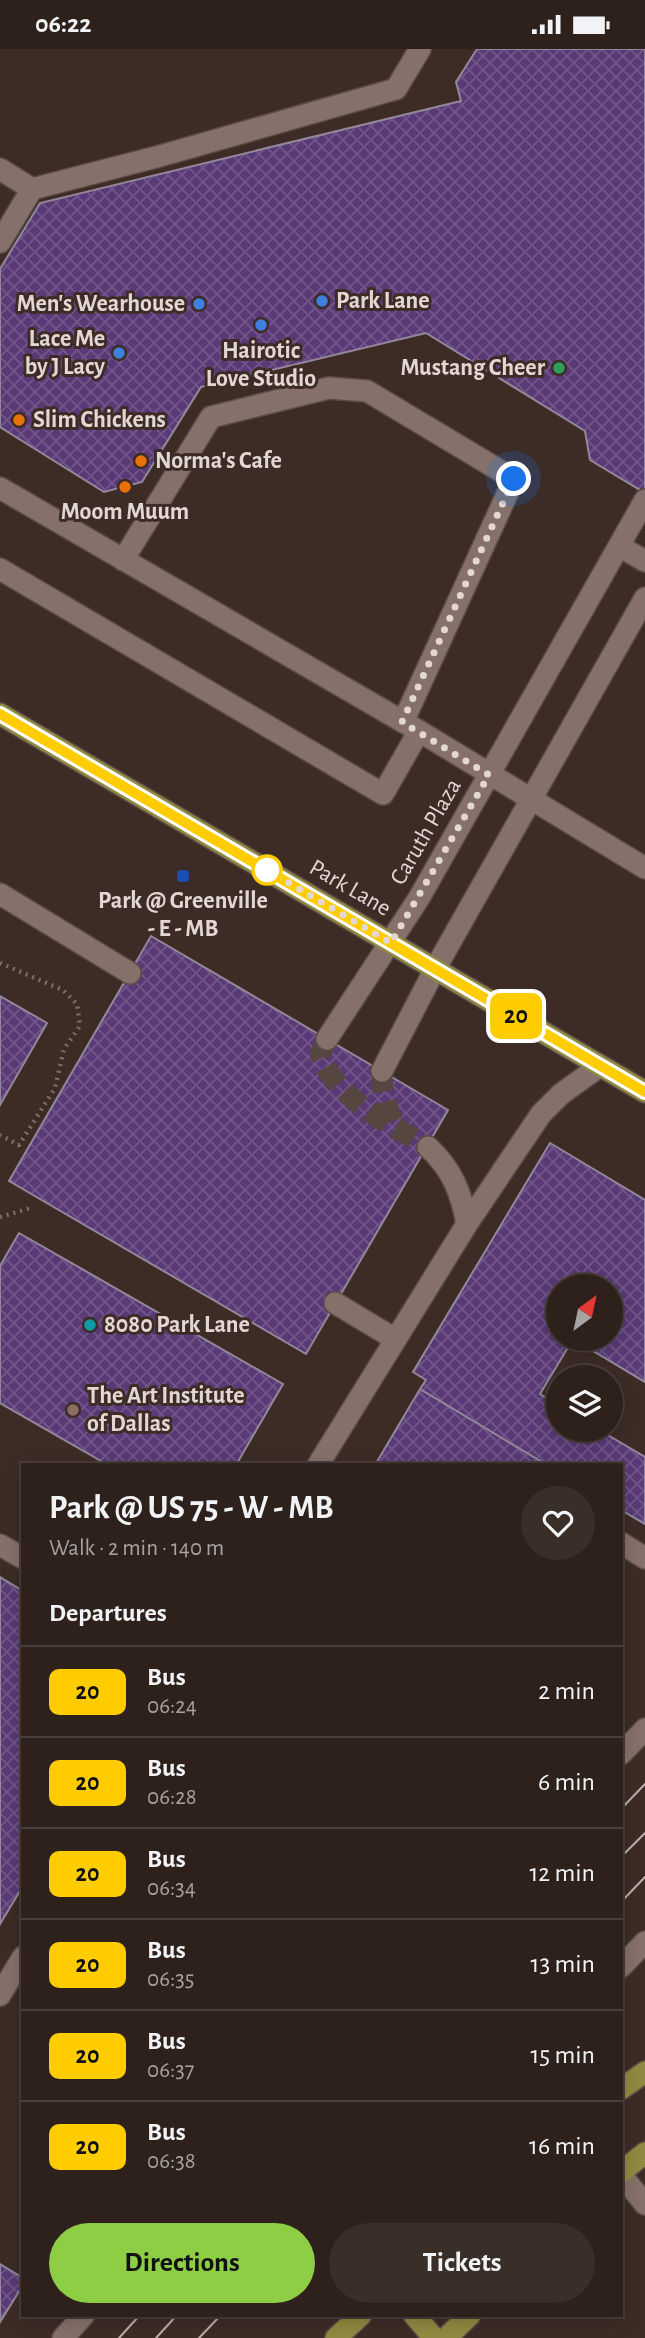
<!DOCTYPE html>
<meta charset="utf-8">
<style>
:root{--surface:#2e211c;--page:#3a2e29;--text:#f1f3f6;--muted:#a7a3a3;--line:#493e3b;--accent:#8dce44}
body{margin:0;font-family:"Alegreya Sans",sans-serif;background:var(--page);color:var(--text);height:100vh;display:flex;flex-direction:column;font-size:26px;white-space:nowrap}
*{box-sizing:border-box;margin:0}
p{font-size:23px;color:var(--muted)}
.icon{flex:none;width:38px;height:38px;fill:none;stroke:currentColor;stroke-width:2;stroke-linecap:round;stroke-linejoin:round}
.map{position:relative;flex:1;overflow:hidden}
.drawer{position:absolute;left:21px;top:1414px;width:602px;height:854px;display:flex;flex-direction:column;background:var(--surface);border-radius:0px;box-shadow:0 4px 18px #0003,0 0 0 2px var(--line)}
.drawer>*{flex:none}
.badge{padding:0 14px;border-radius:10px;font-size:24px;line-height:46px}
.needle{width:46px;rotate:33deg}
.buttons{position:absolute;left:546px;top:1225px;display:grid;gap:14px}
.buttons a{display:grid;place-items:center;width:77px;height:77px;border-radius:50%;background:var(--surface);box-shadow:0 4px 18px #0003,0 0 0 2px var(--line);font-size:35px}
.you{position:absolute;width:35px;height:35px;margin:-18px;border:5px solid #fff;border-radius:50%;background:#1a73e8;box-shadow:0 0 0 10px #1a73e833}
.map>.badge{position:absolute;translate:-50% -50%;box-shadow:0 0 0 4px #fff}
h2{padding:0 28px;font-size:26px;line-height:63px}
.round{display:grid;place-items:center;flex:none;width:74px;height:74px;border-radius:37px;background:var(--page)}
.head{display:flex;align-items:center;justify-content:space-between;height:119px;padding:0 28px}
h1{font-size:33px;font-weight:700;line-height:52px}
.action{display:flex;gap:14px;margin-top:auto;padding:14px 28px}
.action a{flex:1;height:80px;border-radius:42px;background:var(--accent);color:#111;font-size:28px;font-weight:700;line-height:80px;text-align:center}
.action a+a{background:var(--page);color:var(--text)}
ul{padding:0;list-style:none}
li{display:flex;align-items:center;gap:21px;height:91px;padding:0 28px;border-top:2px solid var(--line)}
li div{flex:1}
li b{display:block;font-size:26px}
li em{font-style:normal}
li .badge{min-width:77px;font-weight:700;text-align:center}
.status{display:flex;justify-content:space-between;align-items:center;height:49px;padding:0 35px;background:var(--surface);direction:ltr}
.status svg{height:19px;fill:currentColor}
.map>svg:first-child{display:block}
.building{fill:url(#building-cross-hatch);stroke:#91899b;stroke-width:2;fill-rule:evenodd}
.lines{fill:none;stroke-linecap:round;stroke-linejoin:round}
.minor-tunnel{stroke:#564640;stroke-width:21;stroke-dasharray:21 10;stroke-linecap:butt}
.minor-casing{stroke:#594b46;stroke-width:24}
.major-casing{stroke:#594b46;stroke-width:24}
.path{stroke:#7e6f6a;stroke-width:4.5;stroke-dasharray:2 5;stroke-linecap:butt}
.minor{stroke:#85716a;stroke-width:21}
.major{stroke:#908941;stroke-width:21}
.tram{stroke:#bcafaa;stroke-width:2}
.line-casing{stroke:#fff;stroke-width:16}
.line{stroke:#fc0;stroke-width:10}
.walk{stroke:#e3d7d3;stroke-width:7;stroke-dasharray:0 12.6}
.shop-dot{fill:#3f7fe0;stroke:#3d2c26;stroke-width:2.5}
.leisure-dot{fill:#2e9e5b;stroke:#3d2c26;stroke-width:2.5}
.food-dot{fill:#e8710a;stroke:#3d2c26;stroke-width:2.5}
.stop-dot{fill:#fff;stroke:#fc0;stroke-width:3.5}
.transit-dot{fill:#1a4fb4;stroke:#3d2c26;stroke-width:2.5}
.culture-dot{fill:#0f9aa8;stroke:#3d2c26;stroke-width:2.5}
.education-dot{fill:#8d6e63;stroke:#3d2c26;stroke-width:2.5}
.labels{text-anchor:middle;dominant-baseline:central;stroke-width:6;stroke-linejoin:round;paint-order:stroke}
.poi-label{font-size:24px;font-weight:bold;fill:#e3d7d3;stroke:#3d2c26;text-anchor:start}
.street-label{font-size:24px;fill:#e3d7d3;stroke:#3d2c26}
</style>
<div class="status"><b>06:22</b><svg viewBox="0 0 49 12"><path d="M0 12V9h3v3zM5 12V6h3v6zM10 12V3h3v9zM15 12V0h3v12zM26 1h20v11H26zM47 4h2v5h-2z"/></svg></div>
<div class="map">
<svg width="645" height="2289" viewBox="0 0 645 2289">
<defs>
<pattern id="building-cross-hatch" width="8" height="8" patternUnits="userSpaceOnUse" patternTransform="scale(1.75)"><rect width="8" height="8" fill="#593a76"/><path d="M0 0l8 8M0 8l8-8" fill="none" stroke="#715689"/></pattern>
</defs>
<rect width="100%" height="100%" fill="#3d2c26"/>
<!-- building -->
<path class="building" d="M477,0H645V444L590,411L585,382L426,284L201,338L142,433L104,443L0,378V220L40,154L461,52L456,33Z
M151,887L448,1061L306,1305L9,1132Z
M0,947L47,974L0,1056Z
M550,1094L645,1151V1333L573,1290L540,1345L558,1356V1381H599L645,1408V1475L621,1461V1416H547L420,1340L426,1331L413,1323ZM558,1237H611V1290H558Z
M19,1184L283,1335L236,1416H108L0,1354V1217Z
M420,1340L547,1416H375Z
M0,1528L23,1542V1837L0,1875Z
M0,2215L23,2229V2236L0,2273Z"/>
<g class="lines">
<!-- minor-tunnel -->
<path class="minor-tunnel" d="M327,990L320,1006C338,1051 388,1074 428,1098
M382,1022C381,1044 387,1060 397,1080"/>
<defs>
<path id="minor" d="M0,120L32,140
M0,193L32,140L160,107L396,40L420,0
M0,439L419,682L645,819
M619,497L645,512
M123,511L211,368L329,339L367,342L514,430L403,673
M0,520L383,745L419,682
M0,845L130,924
M327,990L419,849L645,451
M382,1022L435,920L645,549
M428,1098C452,1120 461,1143 467,1175
M335,1254L395,1290
M318,1416L467,1175L541,1065L561,1045L600,1017
M621,1494L645,1509
M0,1496L23,1509
M621,1705L645,1680
M621,1918L645,1893
M0,1946L23,1908
M621,2126L645,2155
M63,2289L84,2266"/>
<path id="major" d="M0,665L645,1043
M621,2040L645,2023
M621,2123L645,2104
M414,2266L434,2289
M336,2289L361,2266
M446,2289L470,2266"/>
</defs>
<!-- minor casing -->
<use href="#minor" class="minor-casing"/>
<!-- major casing -->
<use href="#major" class="major-casing"/>
<!-- path -->
<path class="path" d="M0,914L63,941L77,955L80,977L64,1000L55,1039L19,1096L0,1086
M0,1168L31,1159"/>
<!-- minor -->
<use href="#minor" class="minor"/>
<!-- major -->
<use href="#major" class="major"/>
<!-- tram -->
<path class="tram" d="M621,1760L645,1735
M621,1808L645,1784
M621,1853L645,1828
M119,2289L140,2266
M156,2289L177,2266
M199,2289L221,2266"/>
</g>
<g class="lines">
<defs>
<path id="line" d="M0,665L645,1043"/>
</defs>
<!-- line casing -->
<use href="#line" class="line-casing"/>
<!-- line -->
<use href="#line" class="line"/>
<!-- walk -->
<path class="walk" d="M267,821L391,894L489,726L402,673L514,430"/>
</g>
<!-- markers -->
<g class="shop-dot">
<circle cx="322" cy="252" r="7"/>
<circle cx="199" cy="255" r="7"/>
<circle cx="261" cy="276" r="7"/>
<circle cx="119" cy="304" r="7"/>
</g>
<circle class="leisure-dot" cx="559" cy="319" r="7"/>
<g class="food-dot">
<circle cx="19" cy="371" r="7"/>
<circle cx="141" cy="412" r="7"/>
<circle cx="125" cy="438" r="7"/>
</g>
<circle class="stop-dot" cx="267" cy="821" r="14"/>
<rect class="transit-dot" x="176" y="820" width="14" height="14" rx="3.5"/>
<circle class="culture-dot" cx="90" cy="1276" r="7"/>
<circle class="education-dot" cx="73" cy="1361" r="7"/>
<g class="labels">
<!-- poi labels -->
<g class="poi-label">
<text x="336" y="252">Park Lane</text>
<text x="185" y="255" text-anchor="end">Men's Wearhouse</text>
<text x="105" y="290" text-anchor="end">Lace Me<tspan x="105" dy="28">by J Lacy</tspan></text>
<text x="261" y="302" text-anchor="middle">Hairotic<tspan x="261" dy="28">Love Studio</tspan></text>
<text x="545" y="319" text-anchor="end">Mustang Cheer</text>
<text x="33" y="371">Slim Chickens</text>
<text x="155" y="412">Norma's Cafe</text>
<text x="125" y="463" text-anchor="middle">Moom Muum</text>
<text x="183" y="852" text-anchor="middle">Park @ Greenville<tspan x="183" dy="28">- E - MB</tspan></text>
<text x="104" y="1276">8080 Park Lane</text>
<text x="87" y="1347">The Art Institute<tspan x="87" dy="28">of Dallas</tspan></text>
</g>
<!-- street labels -->
<g class="street-label">
<text transform="translate(426 783) rotate(-60)">Caruth Plaza</text>
<text transform="translate(350 839) rotate(30)">Park Lane</text>
</g>
</g>
</svg>
<div class="buttons">
<a><svg class="needle" viewBox="-14 -14 28 28"><path d="M0-13l5 13h-10z" fill="#e53935"/><path d="M0 13l5-13h-10z" fill="#a7a3a3"/></svg></a>
<a><svg class="icon" aria-label="layers" viewBox="0 0 24 24"><path d="M12 4l9 5-9 5-9-5zM3 14l9 5 9-5"/></svg></a>
</div>
<div class="you" style="left:514px;top:430px"></div>
<b class="badge" style="left:516px;top:967px;background:#fc0;color:#111">20</b>
<section class="drawer">
<div class="head"><div><h1>Park @ US 75 - W - MB</h1><p>Walk · 2 min · 140 m</p></div><a class="round"><svg class="icon" aria-label="heart" viewBox="0 0 24 24"><path d="M12 20l-8-8c-3-5 5-10 8-4 3-6 11-1 8 4z"/></svg></a></div>
<h2>Departures</h2>
<ul>
<li><span class="badge" style="background:#fc0;color:#111">20</span><div><b>Bus</b><p>06:24</p></div><em>2 min</em></li>
<li><span class="badge" style="background:#fc0;color:#111">20</span><div><b>Bus</b><p>06:28</p></div><em>6 min</em></li>
<li><span class="badge" style="background:#fc0;color:#111">20</span><div><b>Bus</b><p>06:34</p></div><em>12 min</em></li>
<li><span class="badge" style="background:#fc0;color:#111">20</span><div><b>Bus</b><p>06:35</p></div><em>13 min</em></li>
<li><span class="badge" style="background:#fc0;color:#111">20</span><div><b>Bus</b><p>06:37</p></div><em>15 min</em></li>
<li><span class="badge" style="background:#fc0;color:#111">20</span><div><b>Bus</b><p>06:38</p></div><em>16 min</em></li>
</ul>
<div class="action"><a>Directions</a><a>Tickets</a></div>
</section>
</div>
